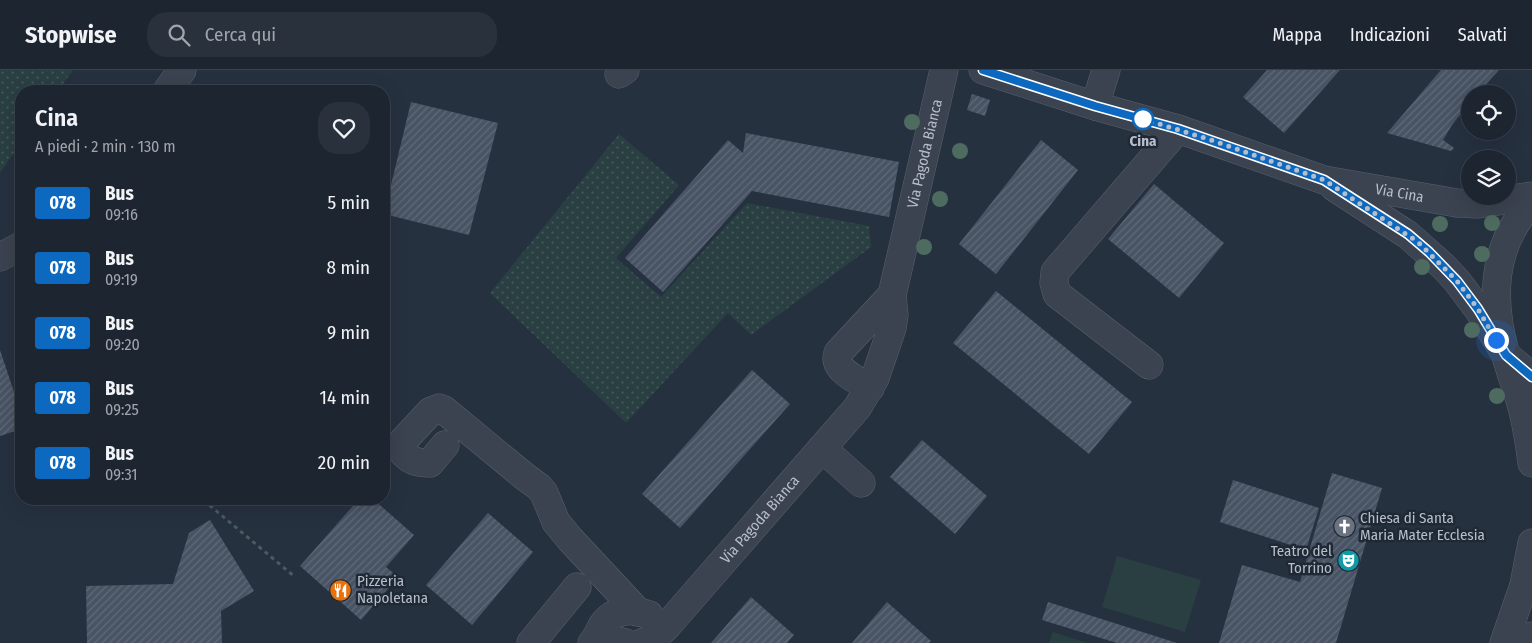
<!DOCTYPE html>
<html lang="it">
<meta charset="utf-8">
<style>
:root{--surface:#1c2530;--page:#29313c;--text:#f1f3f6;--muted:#a0a5ab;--line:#3a424c}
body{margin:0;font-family:"Fira Sans Condensed",sans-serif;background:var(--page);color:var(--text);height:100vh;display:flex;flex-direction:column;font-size:19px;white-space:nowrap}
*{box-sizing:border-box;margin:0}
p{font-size:16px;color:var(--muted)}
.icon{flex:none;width:28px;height:28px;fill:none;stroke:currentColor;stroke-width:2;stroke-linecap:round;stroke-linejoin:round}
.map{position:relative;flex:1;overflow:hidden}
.side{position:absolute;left:15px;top:15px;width:375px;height:420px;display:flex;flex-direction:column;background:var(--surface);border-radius:20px;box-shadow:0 5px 20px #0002,0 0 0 1px var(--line)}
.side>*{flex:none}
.badge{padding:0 10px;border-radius:4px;font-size:18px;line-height:32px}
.buttons{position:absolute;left:1461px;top:15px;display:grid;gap:10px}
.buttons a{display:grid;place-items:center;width:55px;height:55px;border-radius:50%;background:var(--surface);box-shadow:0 5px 20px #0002,0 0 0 1px var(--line);font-size:25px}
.you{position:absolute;width:25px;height:25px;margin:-12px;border:4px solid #fff;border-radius:50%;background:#1a73e8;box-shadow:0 0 0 8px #1a73e833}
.map>.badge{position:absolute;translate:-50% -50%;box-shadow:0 0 0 2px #fff}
.round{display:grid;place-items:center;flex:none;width:52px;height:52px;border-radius:20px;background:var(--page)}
.summary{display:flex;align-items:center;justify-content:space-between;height:85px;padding:0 20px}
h1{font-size:24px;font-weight:600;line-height:38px}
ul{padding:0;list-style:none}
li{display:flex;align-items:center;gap:15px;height:65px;padding:0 20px}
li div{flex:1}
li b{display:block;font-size:19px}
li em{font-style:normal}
li .badge{min-width:55px;font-weight:700;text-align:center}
header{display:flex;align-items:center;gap:30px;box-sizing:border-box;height:70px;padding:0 25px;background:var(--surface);border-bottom:1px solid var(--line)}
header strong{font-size:24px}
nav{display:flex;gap:28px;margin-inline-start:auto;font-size:18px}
.search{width:350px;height:45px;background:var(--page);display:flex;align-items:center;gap:12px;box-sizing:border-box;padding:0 18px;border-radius:20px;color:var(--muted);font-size:19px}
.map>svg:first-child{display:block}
.green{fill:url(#green-dots)}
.pitch{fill:#293f42}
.building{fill:url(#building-hatch)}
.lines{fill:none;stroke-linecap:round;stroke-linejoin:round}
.minor-casing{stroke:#58616d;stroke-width:29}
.path{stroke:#495c60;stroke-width:3;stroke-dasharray:4 4;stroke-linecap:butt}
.minor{stroke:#3b4350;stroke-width:28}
.tree{fill:#4e6b60}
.line-casing{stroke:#fff;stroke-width:11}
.line{stroke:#0c69bf;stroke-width:8}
.walk{stroke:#b7beca;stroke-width:5;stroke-dasharray:0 9}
.stop-dot{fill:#fff;stroke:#0c69bf;stroke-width:2.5}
.labels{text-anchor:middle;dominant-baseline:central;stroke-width:5;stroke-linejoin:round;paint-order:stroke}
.stop-label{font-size:15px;font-weight:bold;fill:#b7beca;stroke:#1f2835}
.street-label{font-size:15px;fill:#b7beca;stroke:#1f2835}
.poi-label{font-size:15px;fill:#b7beca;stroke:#1f2835;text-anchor:start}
</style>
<header>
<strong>Stopwise</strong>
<div class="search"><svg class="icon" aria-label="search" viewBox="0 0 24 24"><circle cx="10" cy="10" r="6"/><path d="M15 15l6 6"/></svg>Cerca qui</div>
<nav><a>Mappa</a><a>Indicazioni</a><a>Salvati</a></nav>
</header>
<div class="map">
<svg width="1532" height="573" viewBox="0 0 1532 573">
<defs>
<pattern id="green-dots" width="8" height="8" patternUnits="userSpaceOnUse" patternTransform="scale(1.25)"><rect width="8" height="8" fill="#293f42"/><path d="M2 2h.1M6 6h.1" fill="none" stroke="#46595c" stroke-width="1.8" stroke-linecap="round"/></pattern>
<pattern id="building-hatch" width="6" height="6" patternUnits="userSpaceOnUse" patternTransform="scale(1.25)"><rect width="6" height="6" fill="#485364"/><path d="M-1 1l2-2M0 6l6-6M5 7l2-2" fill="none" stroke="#606a79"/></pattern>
</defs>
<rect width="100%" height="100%" fill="#263140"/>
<!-- green -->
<path class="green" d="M0,0H73L58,21H21V73L0,103Z
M619,64L679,115L616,188L661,227L747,133L869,156L871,177L751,265L728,243L626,353L490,223Z"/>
<!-- pitch -->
<path class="pitch" d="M1117,486L1201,510L1185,562L1102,537Z
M1053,562L1087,573H1049Z"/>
<!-- building -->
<path class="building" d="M1267,0H1340L1284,63L1243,27Z
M1441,0H1499L1477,24H1470V32L1452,55L1443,70L1454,78L1451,81L1387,63Z
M972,24L990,30L985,46L967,40Z
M411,32L498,53L469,165L384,144Z
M746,63L899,92L889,147L752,121L663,222L625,188L728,70L743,83Z
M1041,70L1078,100L996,204L959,174Z
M1154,114L1224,173L1179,228L1108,169Z
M996,221L1132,332L1089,384L953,273Z
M0,280L21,343V359L0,366Z
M752,300L790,334L680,458L642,424Z
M922,370L987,426L955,464L890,407Z
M1332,403L1382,418L1336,573H1219L1242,495L1300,512Z
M1233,410L1319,438L1306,480L1220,452Z
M359,429H373L414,465L386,497L398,507L361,550L300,496Z
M488,443L533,482L472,555L426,515Z
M210,450L254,521L221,541L222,573H87L86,516L173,514L189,463Z
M751,527L794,565L787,573H711Z
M887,532L931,571L929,573H852Z
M1048,532L1177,573H1117L1042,550Z"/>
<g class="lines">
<defs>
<g id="minor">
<path id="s1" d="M983,0L1095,36L1178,59L1324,110L1457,133L1478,134L1532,126"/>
<path d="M619,4L625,0"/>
<path d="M167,21L182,0"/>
<path d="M1095,36L1106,0"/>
<path d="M1334,117L1408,165L1444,197L1457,211L1478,239L1506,285L1532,307"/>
<path d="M1532,132C1491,176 1490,230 1506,286C1511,304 1518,322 1523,341C1527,358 1530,376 1532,393"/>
<path d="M0,187L21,176"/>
<path d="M1149,295L1057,224L1054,213L1055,202L1178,59"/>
<path d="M870,318C858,310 832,300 838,283L892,225"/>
<path d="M445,375L430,393C417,393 409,391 401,380L403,371L431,341L439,338L444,340L524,406L539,417L544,423L556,452L570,469L638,542"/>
<path d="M822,378L861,413"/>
<path d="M598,566L626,573"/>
<path d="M531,573L577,517"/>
<path d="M592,573C597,567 599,562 602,556C613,539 632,538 649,545"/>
<path id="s2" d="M642,573L654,568L666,557L857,338L875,308L892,258L894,245L892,225L944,0"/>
<path d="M1504,573L1524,515L1532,473"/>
<path d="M1527,573L1532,566"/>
</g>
</defs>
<!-- minor casing -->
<use href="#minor" class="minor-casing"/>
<!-- path -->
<path class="path" d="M195,429L208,434L295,507"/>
<!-- minor -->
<use href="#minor" class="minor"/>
</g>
<!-- trees -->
<g class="tree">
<circle cx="912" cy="52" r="8"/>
<circle cx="960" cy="81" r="8"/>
<circle cx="940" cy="129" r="8"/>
<circle cx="1492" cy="153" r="8"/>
<circle cx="1440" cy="154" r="8"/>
<circle cx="924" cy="177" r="8"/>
<circle cx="1482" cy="184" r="8"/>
<circle cx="1422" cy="197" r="8"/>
<circle cx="1472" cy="260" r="8"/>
<circle cx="1497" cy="326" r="8"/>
</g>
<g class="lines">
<defs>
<path id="line" d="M983,0L1095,36L1178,59L1324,110L1408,164L1429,182L1457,211L1478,239L1506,285L1532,307"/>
</defs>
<!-- line casing -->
<use href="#line" class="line-casing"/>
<!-- line -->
<use href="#line" class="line"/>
<!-- walk -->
<path class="walk" d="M1143,49L1211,70L1324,110L1418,172L1457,211L1478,239L1496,270"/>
</g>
<!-- icons -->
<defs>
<symbol id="church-disc" viewBox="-11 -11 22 22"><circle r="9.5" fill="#6b7280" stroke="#1f2835"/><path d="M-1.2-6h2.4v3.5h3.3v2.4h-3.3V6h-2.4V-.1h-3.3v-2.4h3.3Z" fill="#fff"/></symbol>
<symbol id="theatre-disc" viewBox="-11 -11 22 22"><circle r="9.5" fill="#0f9aa8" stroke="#1f2835"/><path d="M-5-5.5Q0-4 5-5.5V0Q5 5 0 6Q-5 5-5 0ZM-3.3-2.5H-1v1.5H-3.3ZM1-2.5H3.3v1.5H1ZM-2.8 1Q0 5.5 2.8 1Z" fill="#fff"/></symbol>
<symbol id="restaurant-disc" viewBox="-11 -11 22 22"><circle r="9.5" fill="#e8710a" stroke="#1f2835"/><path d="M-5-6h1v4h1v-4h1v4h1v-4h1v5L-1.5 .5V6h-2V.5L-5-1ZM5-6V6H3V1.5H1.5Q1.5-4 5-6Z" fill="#fff"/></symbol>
</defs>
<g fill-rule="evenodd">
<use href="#church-disc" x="1332" y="444" width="25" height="25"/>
<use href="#theatre-disc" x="1336" y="478" width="25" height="25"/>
<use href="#restaurant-disc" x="328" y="508" width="25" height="25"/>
</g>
<!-- markers -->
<circle class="stop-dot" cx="1143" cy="49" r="10"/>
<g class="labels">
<!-- stop labels -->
<g class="stop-label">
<text x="1143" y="71">Cina</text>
</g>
<!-- street labels -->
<g class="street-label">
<text stroke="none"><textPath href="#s2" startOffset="586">Via Pagoda Bianca</textPath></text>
<text stroke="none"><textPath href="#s1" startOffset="435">Via Cina</textPath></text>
<text stroke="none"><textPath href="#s2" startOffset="172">Via Pagoda Bianca</textPath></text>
</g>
<!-- poi labels -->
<g class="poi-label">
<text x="1360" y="448">Chiesa di Santa<tspan x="1360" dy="17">Maria Mater Ecclesia</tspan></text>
<text x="1332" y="481" text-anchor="end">Teatro del<tspan x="1332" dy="17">Torrino</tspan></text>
<text x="357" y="511">Pizzeria<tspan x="357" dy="17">Napoletana</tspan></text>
</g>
</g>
</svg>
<div class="buttons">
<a><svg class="icon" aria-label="locate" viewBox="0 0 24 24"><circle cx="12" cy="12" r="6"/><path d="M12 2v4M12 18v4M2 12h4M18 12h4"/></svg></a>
<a><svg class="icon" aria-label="layers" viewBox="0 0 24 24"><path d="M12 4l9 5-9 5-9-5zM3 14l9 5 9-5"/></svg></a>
</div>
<div class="you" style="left:1496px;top:270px"></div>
<section class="side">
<div class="summary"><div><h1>Cina</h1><p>A piedi · 2 min · 130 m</p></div><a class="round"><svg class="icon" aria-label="heart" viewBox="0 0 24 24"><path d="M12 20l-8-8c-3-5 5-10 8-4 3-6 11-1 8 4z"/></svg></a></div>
<ul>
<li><span class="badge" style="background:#0c69bf;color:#fff">078</span><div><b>Bus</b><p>09:16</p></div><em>5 min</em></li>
<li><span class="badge" style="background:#0c69bf;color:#fff">078</span><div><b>Bus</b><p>09:19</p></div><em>8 min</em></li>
<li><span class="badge" style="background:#0c69bf;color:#fff">078</span><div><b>Bus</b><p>09:20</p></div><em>9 min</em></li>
<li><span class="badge" style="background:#0c69bf;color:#fff">078</span><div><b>Bus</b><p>09:25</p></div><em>14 min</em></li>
<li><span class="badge" style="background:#0c69bf;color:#fff">078</span><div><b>Bus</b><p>09:31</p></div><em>20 min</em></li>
</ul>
</section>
</div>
